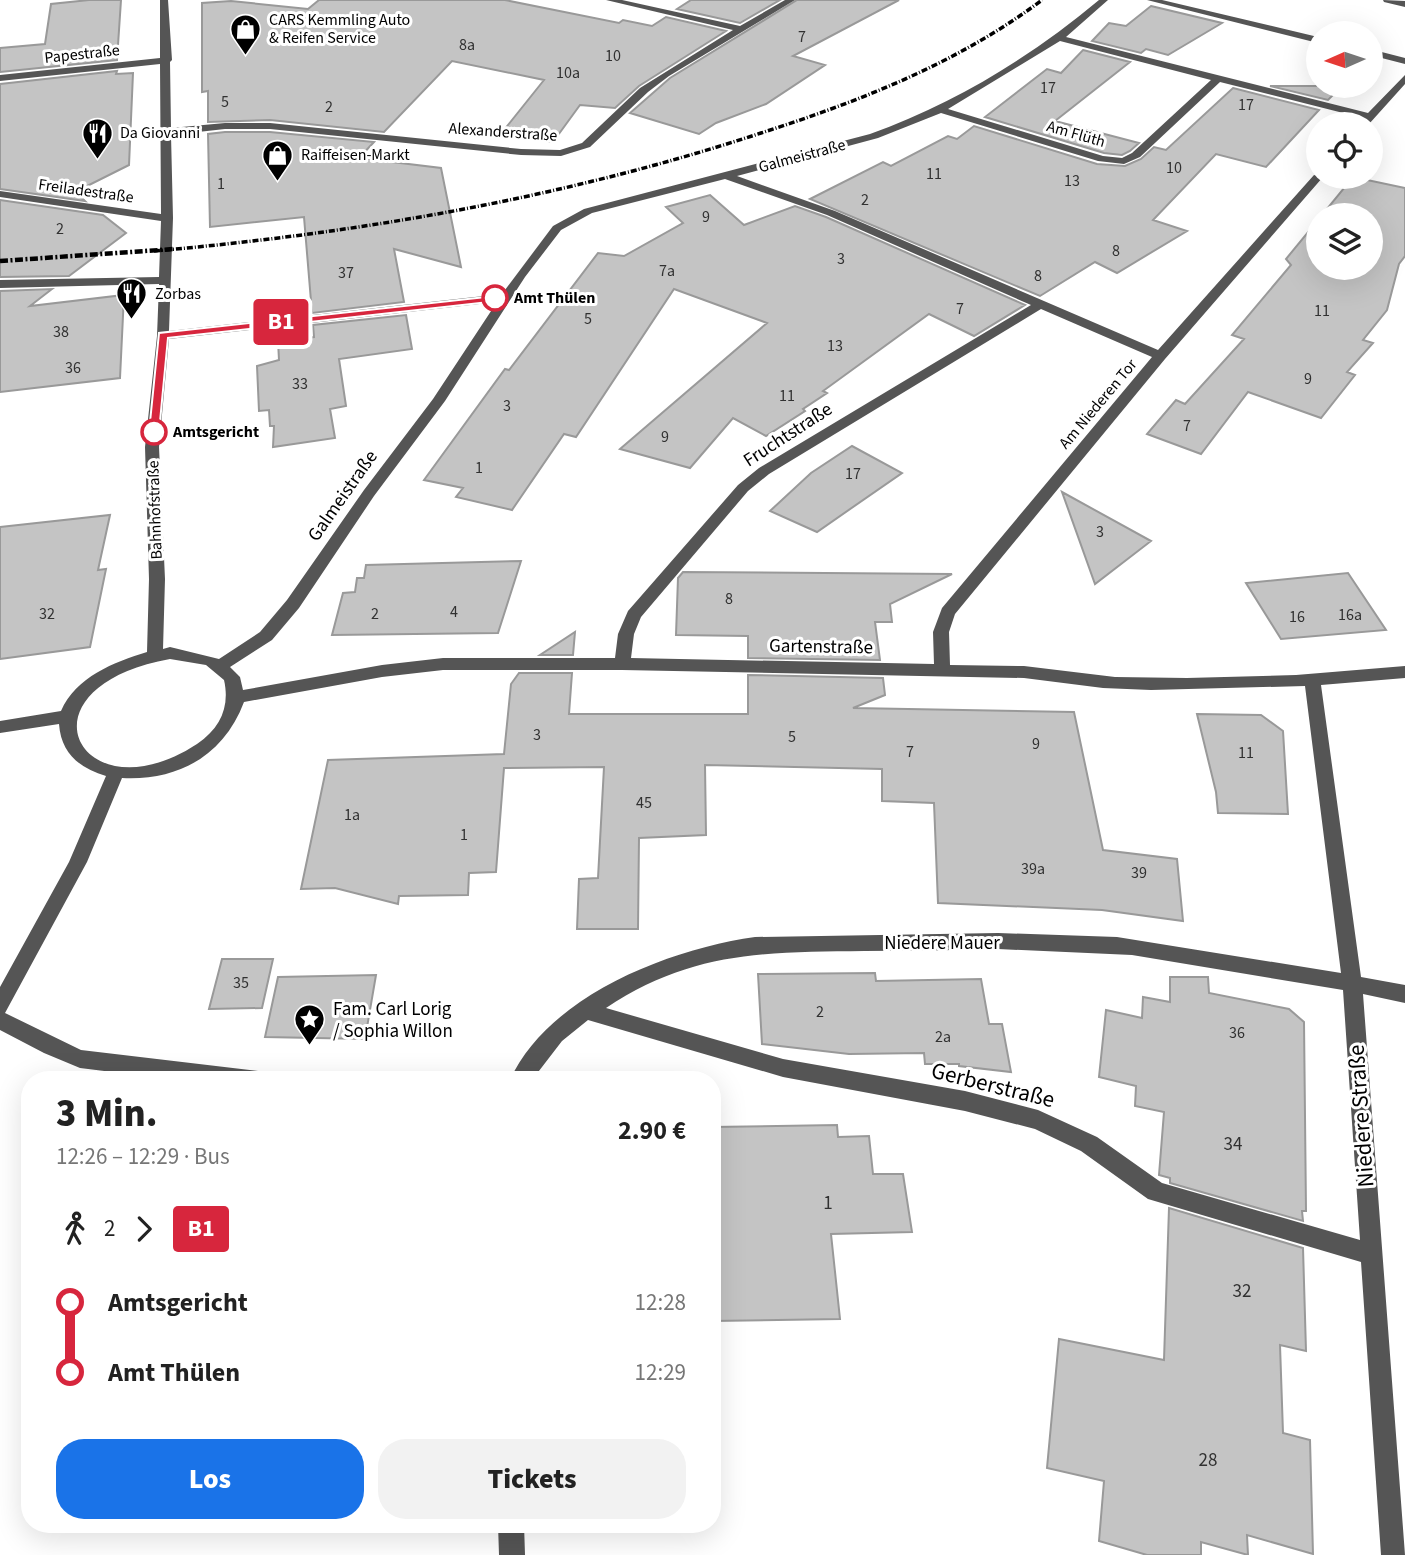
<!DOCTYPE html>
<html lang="de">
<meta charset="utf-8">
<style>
:root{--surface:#fff;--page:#f2f2f2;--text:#222;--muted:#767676;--accent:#1a73e8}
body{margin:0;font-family:"Source Sans 3",sans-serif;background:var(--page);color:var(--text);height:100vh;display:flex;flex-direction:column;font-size:26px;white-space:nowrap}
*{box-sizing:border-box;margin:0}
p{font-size:23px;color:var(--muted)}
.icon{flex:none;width:38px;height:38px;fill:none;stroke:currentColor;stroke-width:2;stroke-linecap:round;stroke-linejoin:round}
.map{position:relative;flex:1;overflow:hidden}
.sheet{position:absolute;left:21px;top:1071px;width:700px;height:462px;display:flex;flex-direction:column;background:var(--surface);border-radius:28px;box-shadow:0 7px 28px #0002}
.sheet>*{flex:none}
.badge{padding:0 14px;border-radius:5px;font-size:24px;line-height:46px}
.needle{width:46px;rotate:267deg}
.buttons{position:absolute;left:1306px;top:21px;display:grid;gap:14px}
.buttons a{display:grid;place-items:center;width:77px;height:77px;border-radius:50%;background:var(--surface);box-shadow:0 7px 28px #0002;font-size:35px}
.map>.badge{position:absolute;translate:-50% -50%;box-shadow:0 0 0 4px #fff}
.legs{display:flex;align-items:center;gap:10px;height:77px;padding:0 35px;font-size:23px}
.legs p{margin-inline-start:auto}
.headline{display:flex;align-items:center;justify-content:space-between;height:119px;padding:0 35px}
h1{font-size:38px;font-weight:800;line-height:52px}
.action{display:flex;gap:14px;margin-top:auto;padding:14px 35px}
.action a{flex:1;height:80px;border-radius:28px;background:var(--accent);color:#fff;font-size:28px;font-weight:800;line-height:80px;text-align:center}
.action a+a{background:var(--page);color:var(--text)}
ul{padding:0 35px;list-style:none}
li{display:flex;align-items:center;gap:24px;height:70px;font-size:26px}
li i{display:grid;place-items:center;width:10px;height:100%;margin:0 9px;background:currentColor}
li i::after{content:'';width:18px;height:18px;margin:-9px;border:5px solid;border-radius:50%;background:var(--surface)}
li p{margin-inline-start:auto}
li:first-child i{background:linear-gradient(#0000 50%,currentColor 0)}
li:last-child i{background:linear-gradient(currentColor 50%,#0000 0)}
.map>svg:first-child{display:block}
.building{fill:#c4c4c4;stroke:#999;stroke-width:2}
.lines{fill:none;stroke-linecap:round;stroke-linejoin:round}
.minor{fill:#555;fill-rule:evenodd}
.rail-far1{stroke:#000;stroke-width:3.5;stroke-dasharray:6 2 1 2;stroke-linecap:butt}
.rail{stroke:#000;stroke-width:4.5;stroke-dasharray:8 2.5 2 2.5;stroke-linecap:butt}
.line-1{fill:#d7263d;stroke:#fff;stroke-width:2}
.stop-1-dot{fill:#fff;stroke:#d7263d;stroke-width:3.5}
.labels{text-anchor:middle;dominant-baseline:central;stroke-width:6;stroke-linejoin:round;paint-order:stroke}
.far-poi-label{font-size:16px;fill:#000;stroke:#fff;text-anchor:start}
.number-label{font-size:16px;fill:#313131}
.far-street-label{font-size:16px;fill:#000;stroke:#fff}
.far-stop-label{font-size:16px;font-weight:bold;fill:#000;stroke:#fff;text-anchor:start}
.street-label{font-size:19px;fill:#000;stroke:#fff}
.poi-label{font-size:19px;fill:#000;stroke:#fff;text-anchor:start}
.near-number-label{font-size:19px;fill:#313131}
.near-street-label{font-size:23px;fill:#000;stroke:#fff}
</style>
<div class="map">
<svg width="1405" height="1555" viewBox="0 0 1405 1555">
<rect width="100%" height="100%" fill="#fff"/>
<!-- building -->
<path class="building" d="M89,0H121L117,60L0,72V48L45,44L51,4Z
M319,0H505L619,23L623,20L652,26L666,17L726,31L639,86L615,108L580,105L553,142L500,135L544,80L452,61L384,132L270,120L208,122V91L202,92V3L231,1L308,9Z
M691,0H780L740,23L677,9Z
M797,0H899L793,56L825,65L766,104L716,123L699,134L630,113L670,78Z
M1151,6L1222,23L1168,55L1146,49L1141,53L1092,41L1109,23L1126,26Z
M1083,50L1130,62L1055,121L1139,143L1130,151L1122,155L1104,153L985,117L1047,69L1061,73Z
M117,71L116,74L133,73L129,165L75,192L85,201L0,189V84Z
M1270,86H1342L1328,100Z
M1233,88L1319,110L1266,167L1216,154L1153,220L1187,231L1117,273L1095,262L1040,296L810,199L883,162L891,166L948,136L957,139L974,126L1097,164L1125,166L1141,159L1154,147L1166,150Z
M225,132H270L374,142L359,158L441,168L461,267L394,249L404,302L312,313L304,217L210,227L208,134Z
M1353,177L1405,188V256L1399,264L1387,310L1363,340L1373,343L1347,372L1355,375L1321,418L1248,392L1201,454L1147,434L1176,400L1185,404L1244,339L1232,335L1291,265L1286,259L1318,220V268H1370V215H1322Z
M710,195L744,225L795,206L826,217L1025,305L974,336L929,314L823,391L827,393L803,409L805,411L766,436L733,418L690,468L620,449L767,323L674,289L576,437L564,434L512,510L456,497L463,488L424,480L505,369L509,370L598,253L624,256L683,223L666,207Z
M0,200L103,215L126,233L69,276L0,277Z
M52,289L30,306L124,295L120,378L0,392V291Z
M406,315L412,349L339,359L346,406L330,409L335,438L273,447L274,426H270L269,410L259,411L257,366L279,360L278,341L314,337L313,325Z
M852,446L902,473L817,532L770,511L811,473Z
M1062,492L1151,541L1095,584Z
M110,515L98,570L106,569L90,647L0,659V527Z
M521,561L498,633L332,635L343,593L355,592L357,578H364L366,565Z
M683,572L952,574L890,604L892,622H875L880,660L748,658V636L676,635L678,578Z
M1348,573L1386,630L1281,639L1246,583Z
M575,632L573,655H540Z
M519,673H572L569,714H748V675L883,678L885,695L853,708L1074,712L1103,850L1177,859L1183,921L1102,910L938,903L934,803L882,801V769L705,765L706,835L639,838L638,929H577L579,879L598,878L604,767L504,768L496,872L469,873L468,895L399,896L398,904L335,888L301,889L328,760L504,754L511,684Z
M1197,714L1261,715L1283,731L1288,814L1218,813L1216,792Z
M222,959H273L262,1008L209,1009Z
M875,973L876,981L981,979L989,1024H1002L1011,1072L959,1066V1064H925L924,1053L849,1054L762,1044L758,974Z
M376,975L365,1039L265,1037L278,977Z
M1170,977H1208L1209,993L1289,1009L1304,1022L1306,1211H1302L1303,1221L1170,1183V1178L1159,1175L1164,1112L1135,1106L1136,1086L1099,1077L1106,1010L1142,1018L1143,997L1170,1002Z
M837,1125L838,1137L869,1136L873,1174H903L912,1232L831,1234L840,1319L712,1321V1127Z
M1169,1208L1303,1248L1306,1351L1280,1345L1283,1433L1310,1440L1313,1554L1247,1535L1248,1555L1201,1542V1555H1147L1099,1541L1104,1481L1047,1468L1059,1339L1164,1360Z"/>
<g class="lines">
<!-- minor -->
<path class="minor" d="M160,0H168L172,60L170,62L171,128L225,123H270L521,149L560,150L582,143L640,88L733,30L606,0H622L740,26L785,0H795L669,76L648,92L590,147L561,156L521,155L270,129H225L171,135L173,218L169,331L502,294L553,226L584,209L870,134C954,104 1031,57 1099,0H1108L1066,37L1368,113L1405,75V84L1369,124H1359L1363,118L1220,82L1140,157L1124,164L1098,161L941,113L878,138L737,176L835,211L1158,350L1314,175L1323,177L1165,359L955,614L949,632L950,665L1024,666L1115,677L1187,678L1296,675L1405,666V678L1321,685L1361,977L1405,985V1003L1363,994L1405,1555H1381L1361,1262L1148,1199L1081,1151L1035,1129L965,1111L783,1077L588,1020L562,1041L532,1080H510C548,996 669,949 755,937L998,933L1117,937L1341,973L1305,686L1151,690L1103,688L1024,678L622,670H443L382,677L244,702C224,755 179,781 122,778L87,862L5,1013L81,1050L258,1071L265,1073L268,1080H177L80,1068L44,1053L0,1030V987L69,862L106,776C79,768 61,753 59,724L0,733V721L61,711C76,677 114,662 147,652L149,579L145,447L157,336L159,284L0,288V280L159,277L161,221L0,197V191L161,214L160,64L0,81V75L160,58ZM1060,41L1211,80L1132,153L1122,158L1103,156L948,109ZM725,179L827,215L1031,305L759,468L738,485L628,611L618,634L615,658H443L382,665L243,690L240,677L230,667L272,640L299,608L374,496L445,401L525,277L561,230L592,213ZM497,302L433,399L364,490L287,600L260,632L219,659L170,647L163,649L165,579L159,447L169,339ZM1041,309L1152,357L942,608L933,632L934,664L631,658L634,634L641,617L748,491L769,474ZM170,659L206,665L224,680C230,706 221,728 197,744C81,820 10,688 170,659ZM998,949L1132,955L1343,990L1360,1240L1162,1183L1097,1137L1038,1110L965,1091L783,1059L606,1008C691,951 766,952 864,951C908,951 953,950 998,949Z
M1147,0H1162L1318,37V43Z
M1383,0L1405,1V7L1384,2Z
M1370,49L1405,58V64L1370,55Z
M498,1524H524L525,1555H499Z"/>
<!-- rail-far1 -->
<path class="rail-far1" d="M154,251C360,233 564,198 761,133C860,101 958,63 1042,0"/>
<!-- rail -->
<path class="rail" d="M0,261L174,249"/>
</g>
<!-- line-1 -->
<path class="line-1" d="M495,296H498V301L168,338L159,432L154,435L149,432L159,333Z"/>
<!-- icons -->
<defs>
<symbol id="shop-pin" viewBox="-11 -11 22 30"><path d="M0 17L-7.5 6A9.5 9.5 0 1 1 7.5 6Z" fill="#000" stroke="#fff"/><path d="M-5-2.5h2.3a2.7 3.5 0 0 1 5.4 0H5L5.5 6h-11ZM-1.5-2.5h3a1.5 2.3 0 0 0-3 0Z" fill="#fff"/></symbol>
<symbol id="restaurant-pin" viewBox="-11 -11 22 30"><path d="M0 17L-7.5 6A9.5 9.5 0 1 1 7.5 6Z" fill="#000" stroke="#fff"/><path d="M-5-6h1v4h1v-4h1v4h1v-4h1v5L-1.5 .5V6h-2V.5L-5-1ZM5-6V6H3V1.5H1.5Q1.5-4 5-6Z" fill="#fff"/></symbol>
<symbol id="sight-pin" viewBox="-11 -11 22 30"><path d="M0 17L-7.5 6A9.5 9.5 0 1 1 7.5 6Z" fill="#000" stroke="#fff"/><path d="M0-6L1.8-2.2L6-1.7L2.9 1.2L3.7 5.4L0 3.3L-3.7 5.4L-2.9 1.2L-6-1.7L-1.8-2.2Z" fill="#fff"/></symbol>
</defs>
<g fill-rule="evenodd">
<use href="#shop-pin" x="228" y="12" width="35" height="47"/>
<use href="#restaurant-pin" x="80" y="116" width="35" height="47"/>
<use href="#shop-pin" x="260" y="138" width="35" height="47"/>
<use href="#restaurant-pin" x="114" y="276" width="35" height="47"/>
<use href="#sight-pin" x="292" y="1002" width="35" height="47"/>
</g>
<!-- markers -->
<g class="stop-1-dot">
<circle cx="495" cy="298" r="12"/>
<circle cx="154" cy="432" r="12"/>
</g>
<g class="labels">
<!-- far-poi labels -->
<g class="far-poi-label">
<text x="269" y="20">CARS Kemmling Auto<tspan x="269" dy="18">&amp; Reifen Service</tspan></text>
<text x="120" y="133">Da Giovanni</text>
<text x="301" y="155">Raiffeisen-Markt</text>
<text x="155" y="294">Zorbas</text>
</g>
<!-- number labels -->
<g class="number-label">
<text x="802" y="37">7</text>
<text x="467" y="45">8a</text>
<text x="613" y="56">10</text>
<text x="568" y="73">10a</text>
<text x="1048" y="88">17</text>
<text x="225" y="102">5</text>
<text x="1246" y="105">17</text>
<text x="329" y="107">2</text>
<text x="1174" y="168">10</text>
<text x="934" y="174">11</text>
<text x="1072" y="181">13</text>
<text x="221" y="184">1</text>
<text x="865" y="200">2</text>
<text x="706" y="217">9</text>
<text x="60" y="229">2</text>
<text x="1116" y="251">8</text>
<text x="841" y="259">3</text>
<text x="667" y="271">7a</text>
<text x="346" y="273">37</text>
<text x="1038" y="276">8</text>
<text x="960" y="309">7</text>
<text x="1322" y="311">11</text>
<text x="588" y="319">5</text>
<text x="61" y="332">38</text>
<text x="835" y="346">13</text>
<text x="73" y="368">36</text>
<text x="1308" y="379">9</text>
<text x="300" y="384">33</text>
<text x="787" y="396">11</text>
<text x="507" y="406">3</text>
<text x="1187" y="426">7</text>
<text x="665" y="437">9</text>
<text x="479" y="468">1</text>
<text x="853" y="474">17</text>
<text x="1100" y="532">3</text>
<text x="729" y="599">8</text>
<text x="454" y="612">4</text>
<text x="47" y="614">32</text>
<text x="375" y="614">2</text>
<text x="1350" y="615">16a</text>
<text x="1297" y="617">16</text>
<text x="537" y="735">3</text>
<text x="792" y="737">5</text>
<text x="1036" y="744">9</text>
<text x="910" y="752">7</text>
<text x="1246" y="753">11</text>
<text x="644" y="803">45</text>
<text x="352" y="815">1a</text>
<text x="464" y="835">1</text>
<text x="1033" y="869">39a</text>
<text x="1139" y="873">39</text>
<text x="241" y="983">35</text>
<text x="820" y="1012">2</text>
<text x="1237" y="1033">36</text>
<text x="943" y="1037">2a</text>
</g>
<!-- far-street labels -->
<g class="far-street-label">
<text transform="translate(82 54) rotate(-6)">Papestraße</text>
<text transform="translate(503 132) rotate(4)">Alexanderstraße</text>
<text transform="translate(1076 134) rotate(16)">Am Flüth</text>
<text transform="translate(802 156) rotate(-15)">Galmeistraße</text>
<text transform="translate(86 191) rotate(8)">Freiladestraße</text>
<text transform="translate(1098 404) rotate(-50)">Am Niederen Tor</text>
<text transform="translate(155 510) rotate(-92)">Bahnhofstraße</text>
</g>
<!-- far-stop labels -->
<g class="far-stop-label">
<text x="514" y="298">Amt Thülen</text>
<text x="173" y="432">Amtsgericht</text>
</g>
<!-- street labels -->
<g class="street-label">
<text transform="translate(788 435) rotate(-33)">Fruchtstraße</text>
<text transform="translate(343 496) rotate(-55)">Galmeistraße</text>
<text transform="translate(821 647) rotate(1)">Gartenstraße</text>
<text x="942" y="943">Niedere Mauer</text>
</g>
<!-- poi labels -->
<g class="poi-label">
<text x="333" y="1009">Fam. Carl Lorig<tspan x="333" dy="22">/ Sophia Willon</tspan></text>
</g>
<!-- near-number labels -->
<g class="near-number-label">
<text x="1233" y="1144">34</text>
<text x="828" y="1203">1</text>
<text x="1242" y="1291">32</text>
<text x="1208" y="1460">28</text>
</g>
<!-- near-street labels -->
<g class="near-street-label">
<text transform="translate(993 1085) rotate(14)">Gerberstraße</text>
<text transform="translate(1361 1116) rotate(-94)">Niedere Straße</text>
</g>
</g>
</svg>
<div class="buttons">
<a><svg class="needle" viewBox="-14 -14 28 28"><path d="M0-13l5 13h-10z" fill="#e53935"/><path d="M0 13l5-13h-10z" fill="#767676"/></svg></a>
<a><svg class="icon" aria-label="locate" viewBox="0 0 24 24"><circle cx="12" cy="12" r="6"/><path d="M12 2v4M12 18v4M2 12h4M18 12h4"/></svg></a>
<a><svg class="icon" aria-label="layers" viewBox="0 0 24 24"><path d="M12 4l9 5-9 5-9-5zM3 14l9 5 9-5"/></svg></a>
</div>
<b class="badge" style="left:281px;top:322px;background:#d7263d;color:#fff">B1</b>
<section class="sheet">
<div class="headline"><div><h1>3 Min.</h1><p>12:26 – 12:29 · Bus</p></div><b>2.90 €</b></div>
<div class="legs"><svg class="icon" aria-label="walk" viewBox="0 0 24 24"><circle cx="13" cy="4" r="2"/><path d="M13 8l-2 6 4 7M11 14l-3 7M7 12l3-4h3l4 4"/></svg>2<svg class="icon" aria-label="forward" viewBox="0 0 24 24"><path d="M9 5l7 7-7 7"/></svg><b class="badge" style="background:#d7263d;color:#fff">B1</b></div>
<ul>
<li><i style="color:#d7263d"></i><b>Amtsgericht</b><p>12:28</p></li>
<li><i style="color:#d7263d"></i><b>Amt Thülen</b><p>12:29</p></li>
</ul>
<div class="action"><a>Los</a><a>Tickets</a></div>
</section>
</div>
